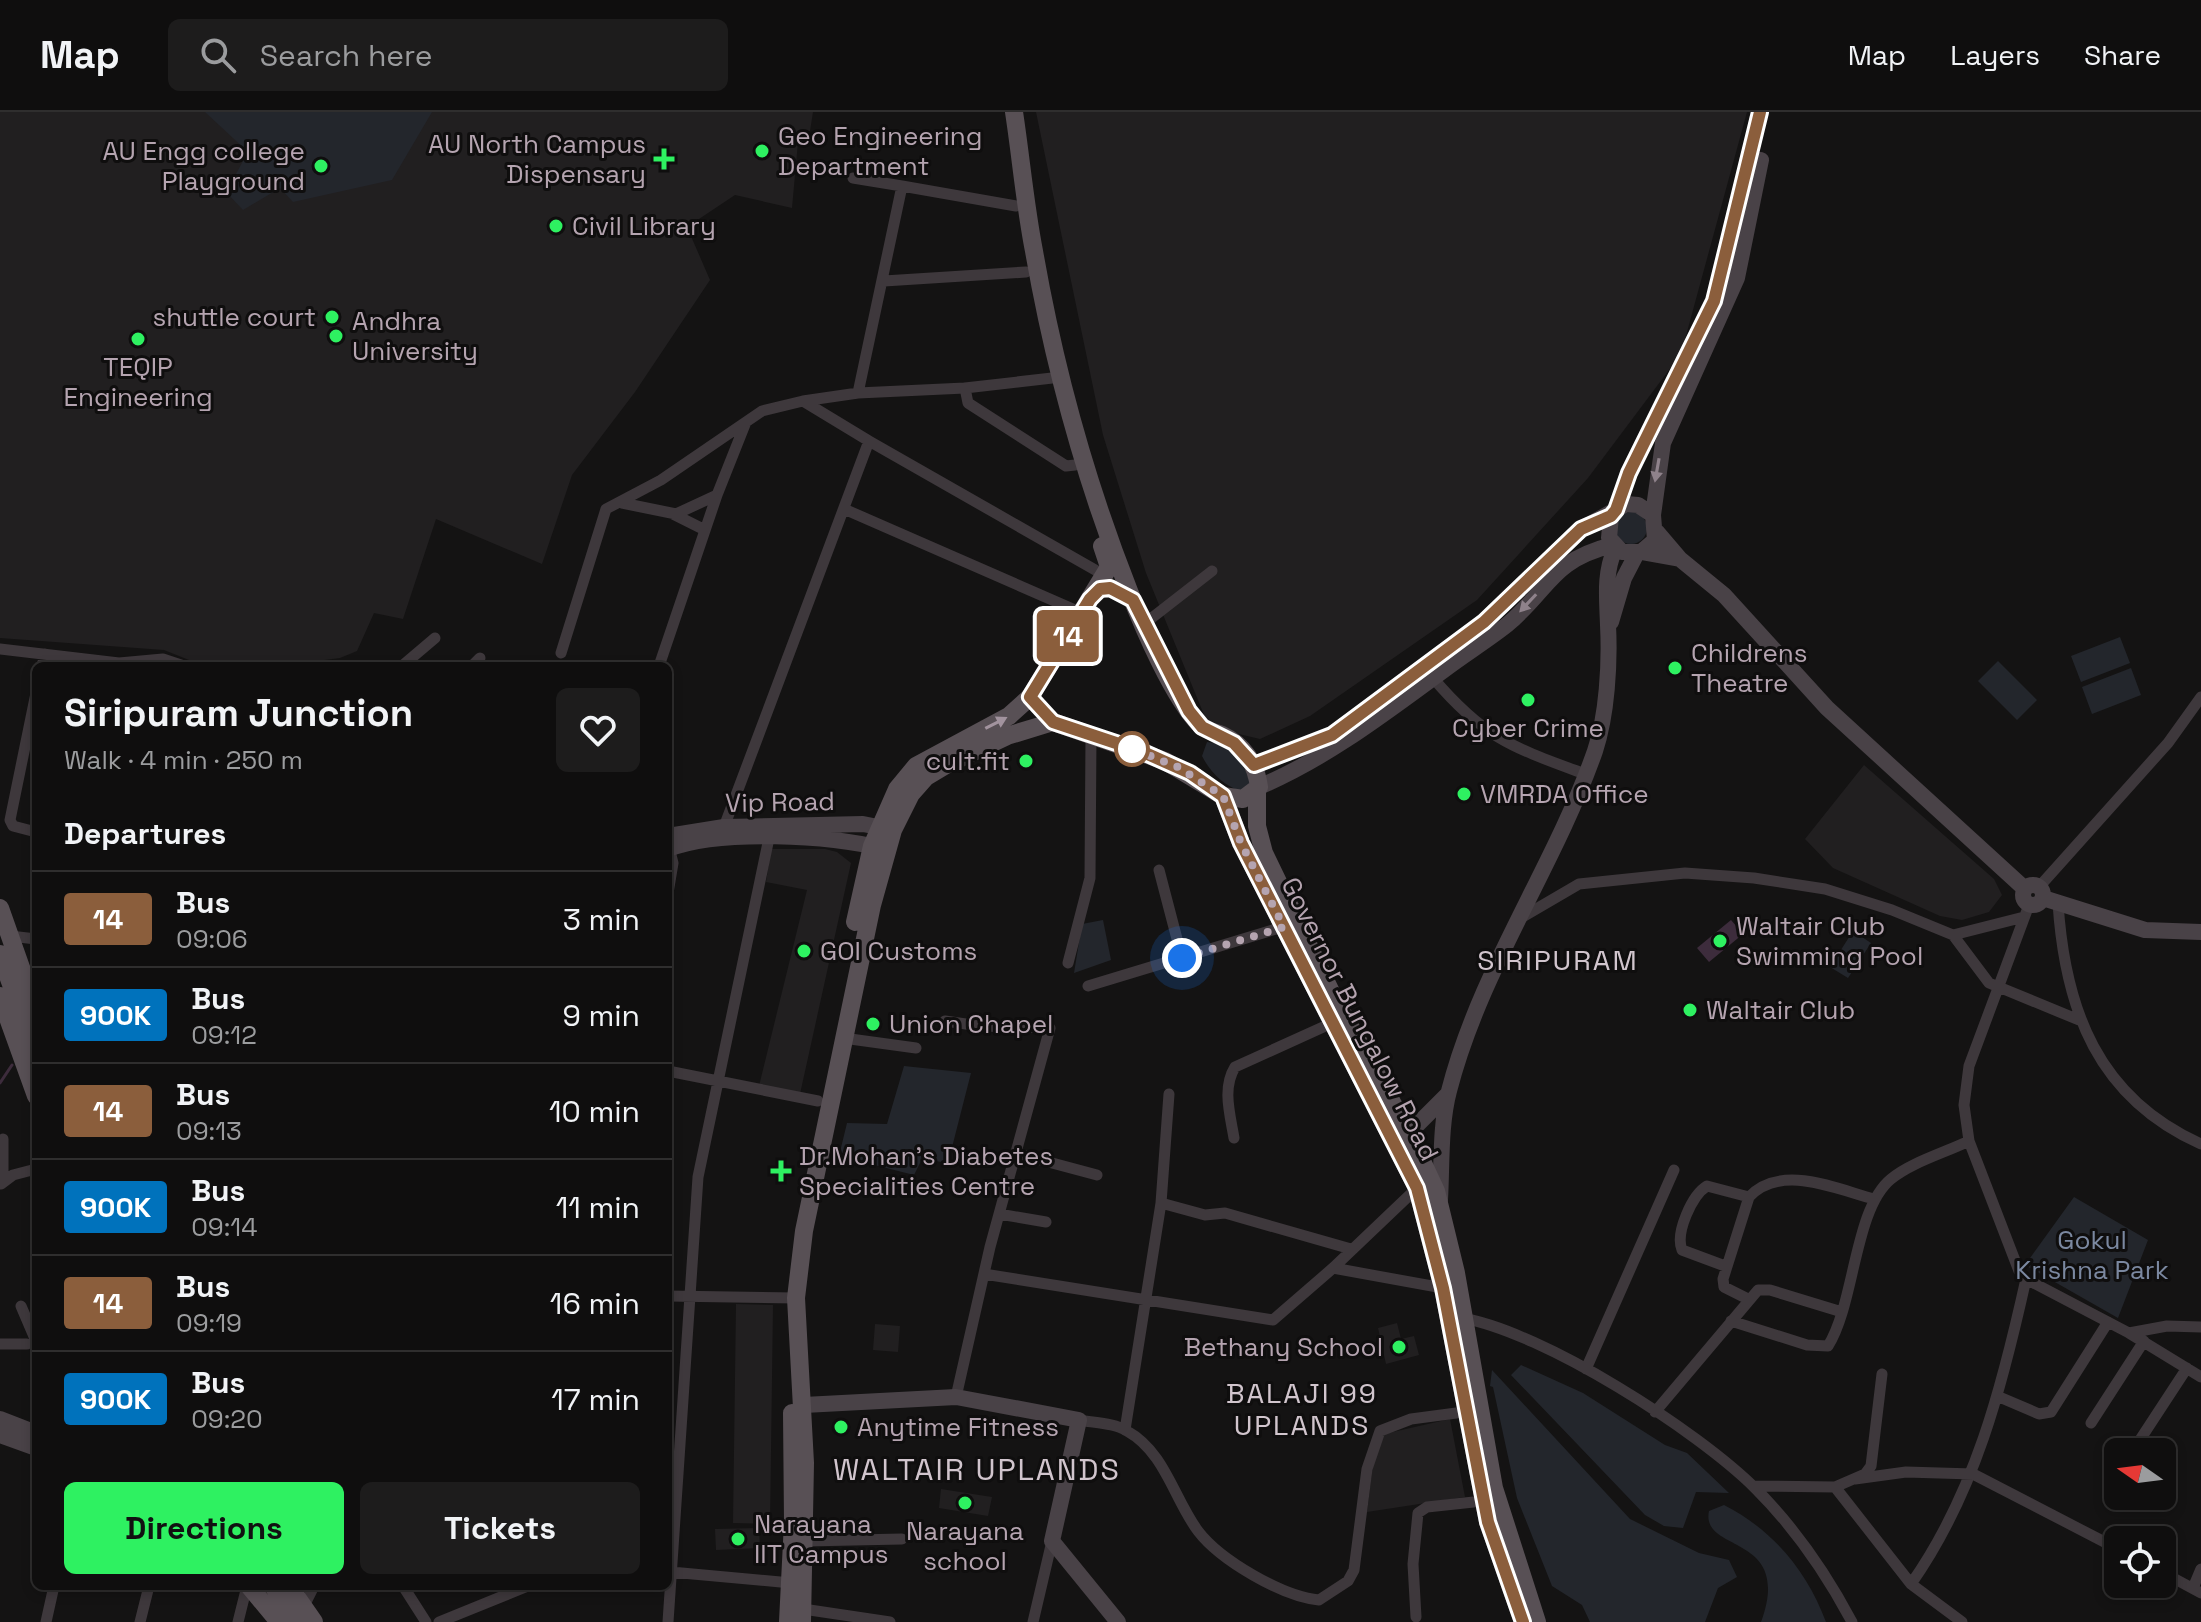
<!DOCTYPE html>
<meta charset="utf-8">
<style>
:root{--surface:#0f0e0e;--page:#1d1c1c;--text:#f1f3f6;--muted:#9b9c9e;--line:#2f2e2e;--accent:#2ef161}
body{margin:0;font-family:"Space Grotesk",sans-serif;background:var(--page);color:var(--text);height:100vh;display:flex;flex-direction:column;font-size:30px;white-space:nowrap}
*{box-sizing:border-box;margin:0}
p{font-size:26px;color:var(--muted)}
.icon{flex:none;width:44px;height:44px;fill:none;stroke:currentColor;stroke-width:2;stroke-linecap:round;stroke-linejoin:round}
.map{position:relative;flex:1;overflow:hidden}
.drawer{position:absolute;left:32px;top:550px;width:640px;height:928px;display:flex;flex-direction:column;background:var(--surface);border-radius:12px;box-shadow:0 4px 12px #0003,0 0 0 2px var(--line)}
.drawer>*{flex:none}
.badge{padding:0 16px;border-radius:6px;font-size:28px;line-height:52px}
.needle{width:52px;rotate:284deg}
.fabs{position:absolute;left:2104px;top:1326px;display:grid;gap:16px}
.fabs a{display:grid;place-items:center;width:72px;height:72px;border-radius:12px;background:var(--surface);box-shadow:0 4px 12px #0003,0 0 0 2px var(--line);font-size:40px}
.you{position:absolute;width:40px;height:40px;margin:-20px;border:6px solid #fff;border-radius:50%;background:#1a73e8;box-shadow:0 0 0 12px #1a73e833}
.map>.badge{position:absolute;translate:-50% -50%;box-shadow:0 0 0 4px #fff}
h2{padding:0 32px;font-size:30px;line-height:72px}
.round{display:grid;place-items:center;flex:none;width:84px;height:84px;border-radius:12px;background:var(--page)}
.summary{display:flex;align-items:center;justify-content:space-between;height:136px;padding:0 32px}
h1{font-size:38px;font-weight:800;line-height:60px}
.cta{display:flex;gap:16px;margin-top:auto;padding:16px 32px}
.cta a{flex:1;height:92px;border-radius:12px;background:var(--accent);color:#111;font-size:32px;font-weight:800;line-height:92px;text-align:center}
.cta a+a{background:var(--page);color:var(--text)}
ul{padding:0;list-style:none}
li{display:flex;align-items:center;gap:24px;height:96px;padding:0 32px;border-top:2px solid var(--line)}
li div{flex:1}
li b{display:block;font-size:30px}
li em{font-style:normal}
li .badge{min-width:88px;font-weight:700;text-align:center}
header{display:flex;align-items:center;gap:48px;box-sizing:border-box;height:112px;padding:0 40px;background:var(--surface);border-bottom:2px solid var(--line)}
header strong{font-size:38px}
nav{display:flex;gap:44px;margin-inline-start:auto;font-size:28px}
.search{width:560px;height:72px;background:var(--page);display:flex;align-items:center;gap:20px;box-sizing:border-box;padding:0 28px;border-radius:12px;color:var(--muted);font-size:30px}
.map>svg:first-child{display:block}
.built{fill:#211f20}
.green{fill:#23262c}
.water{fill:#3d2c3c}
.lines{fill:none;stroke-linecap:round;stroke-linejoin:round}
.stream{stroke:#3d2c3c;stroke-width:3}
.street{stroke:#3e383c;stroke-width:11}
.secondary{stroke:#494247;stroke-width:16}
.primary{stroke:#585055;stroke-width:18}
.oneway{fill:#8f828b}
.oneway2{fill:#a2939e}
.line-casing{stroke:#fff;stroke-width:18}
.line{stroke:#8b5e3c;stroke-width:12}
.walk{stroke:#b5a4b0;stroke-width:8;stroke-dasharray:0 14.4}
.poi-dot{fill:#2ef161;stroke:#0f0e0e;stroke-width:3}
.stop-dot{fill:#fff;stroke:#8b5e3c;stroke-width:4}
.labels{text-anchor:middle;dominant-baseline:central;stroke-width:6;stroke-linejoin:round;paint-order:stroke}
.poi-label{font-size:26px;fill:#b5a4b0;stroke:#0f0e0e;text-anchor:start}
.street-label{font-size:26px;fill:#b5a4b0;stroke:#0f0e0e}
.park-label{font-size:26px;fill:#7b88a0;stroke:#0f0e0e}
.neighbourhood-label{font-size:28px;letter-spacing:2px;fill:#d1c5cd;stroke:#0f0e0e}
.quarter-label{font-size:30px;letter-spacing:2px;fill:#d1c5cd;stroke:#0f0e0e}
</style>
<header>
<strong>Map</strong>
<div class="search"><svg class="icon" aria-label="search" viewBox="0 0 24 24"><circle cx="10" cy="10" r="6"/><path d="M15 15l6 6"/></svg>Search here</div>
<nav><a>Map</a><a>Layers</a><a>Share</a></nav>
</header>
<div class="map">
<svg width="2201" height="1510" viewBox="0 0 2201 1510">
<rect width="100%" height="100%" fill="#141313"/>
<!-- built -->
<path class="built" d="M0,0H813L810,19H799L792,96L735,83L687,115L710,168L635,280L572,363L542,452L436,407L403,507L374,501L357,539L340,546L278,554H204L164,538L0,526Z
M1036,0H1747L1681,242L1588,366L1477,488L1310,604L1260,627L1209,615L1146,461L1103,323Z
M1864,653L1994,767L2002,783L1989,800L1962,808L1940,804L1833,756L1805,727Z
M771,737H825L837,740L851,751L800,982L759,974L807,778L766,770Z
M736,1192L773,1193L770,1412L733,1411Z
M1397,1211L1401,1227L1414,1224L1419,1243L1386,1252L1378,1216Z
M875,1212L900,1214L898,1240L873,1238Z
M1450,1307L1465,1385L1367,1400L1374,1344L1384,1322Z
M941,1377L992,1385L988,1404L939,1396Z
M759,1416L760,1436L716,1438L715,1417Z"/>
<!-- green -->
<path class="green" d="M205,0H432L392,68L293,90L280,76L243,98L226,80L248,40Z
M1615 416a16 16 0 1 1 32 0a16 16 0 1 1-32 0Z
M2120,525L2130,551L2081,570L2071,544Z
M1998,549L2037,588L2017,608L1978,569Z
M2131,556L2141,583L2092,602L2082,575Z
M1207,630C1234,632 1243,650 1251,673L1240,679C1223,673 1210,660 1202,644Z
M1103,808L1111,848L1074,861L1082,812Z
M1853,819L1871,831L1848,866L1830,855Z
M904,954L971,961L948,1051L922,1047L914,1063L839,1044L847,1011L887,1012Z
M2074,1085L2148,1128L2118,1206L2025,1153Z
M1521,1253L1583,1281L1665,1333L1687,1341L1729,1381L1696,1380L1683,1416L1664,1414L1645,1403L1511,1263Z
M1492,1258L1630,1407L1699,1441L1729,1448L1737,1465L1718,1476L1705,1510H1590L1582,1493L1552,1474L1517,1386L1493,1275L1490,1274Z
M1724,1393C1773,1418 1807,1459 1826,1510H1761C1794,1420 1700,1442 1709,1399Z"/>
<!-- water -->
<path class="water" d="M1731,808L1743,822L1709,850L1697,836Z"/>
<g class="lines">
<!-- stream -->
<path class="stream" d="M0,971L12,953"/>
<!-- street -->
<path class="street" d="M853,66L902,74
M1016,94L902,74L858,281L965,276L1061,265
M884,169L1026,160
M965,276L968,291L1066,354L1075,353
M869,329L1104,463
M622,391L676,402L717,383L746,310
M844,397L1082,501
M673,402L705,418
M1144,512L1212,459
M0,537L119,551L163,547L184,554
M561,541L606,397L661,368L762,299L803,289
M42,554L45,542
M402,554L435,526
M472,554L480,546
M659,554L717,383
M1433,566C1485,627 1512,635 1585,662
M36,581L10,708L13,714L36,720
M724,715L869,329L803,289L858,281
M1159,758L1182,846
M2039,775L2168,631L2201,585
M668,781L673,751L668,731
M2058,791C2065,898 2098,986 2201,1032
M2029,793L1969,954L1964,993L1969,1029L2019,1159L2026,1167L2129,1221L2201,1265
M1521,806L1579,772L1685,761L1754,766L1825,777L1892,798L1953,823L2024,805
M1953,823L1989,871L2079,908
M10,824L36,827
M1068,851L1090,766L1091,624
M1088,874L1289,813
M945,909L980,914L1050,916L990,1135L956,1285
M843,926L916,936
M668,959L818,989
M1234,1026C1230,1002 1222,976 1235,955L1332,911
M3,1027V1068
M1015,1041L1097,1063
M1,1072L13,1063L36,1057
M1161,1091L1169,982
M999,1102L1046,1110
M1725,1154L1682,1138C1675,1121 1692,1083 1707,1074L1749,1085
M1333,1156L1443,1176
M984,1162L1273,1208L1333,1156L1417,1076
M668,1184L796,1186
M1748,1187L1724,1175L1723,1167L1749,1085C1781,1051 1836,1077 1874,1087
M21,1194L36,1229
M1462,1206C1543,1220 1697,1318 1756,1377C1793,1414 1827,1463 1852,1510
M1731,1209L1807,1233L1828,1234C1855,1191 1854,1097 1891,1067C1912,1050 1944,1041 1969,1029
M2129,1221L2167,1214L2201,1215
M0,1232H27
M1586,1257L1674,1058
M1997,1284L2039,1302L2051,1300L2108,1210
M1655,1300L1758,1178H1770L1842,1200
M1079,1308C1095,1311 1114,1311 1127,1319C1165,1340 1174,1387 1198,1419C1220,1448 1283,1485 1319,1488L1348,1469L1354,1458L1367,1357L1380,1319L1411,1307L1464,1300
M2091,1311L2144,1229
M1125,1318L1161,1091L1205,1103L1225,1101L1351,1137
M2132,1340L2187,1256
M1855,1367L1906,1360L1973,1362L2118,1437
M1753,1374L1835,1375L1911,1472C1975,1381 2002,1275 2026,1167
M1835,1375L1865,1362L1871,1354L1882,1262
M806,1429L902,1427
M671,1460L791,1471
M2162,1460L2201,1481
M1911,1472L1962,1510
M403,1474L426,1510
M2193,1476L2201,1457
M304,1494L314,1474
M803,1497L890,1510
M1416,1505L1413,1452L1418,1401L1427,1395L1483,1389
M46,1510L54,1474
M140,1510L149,1474
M238,1510L247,1474
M439,1510L528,1474
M668,1510L698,1065L769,726
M1033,1510L1052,1429"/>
<!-- secondary -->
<path class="secondary" d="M1616,398L1629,361L1714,189L1760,0
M1653,403L1663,331L1737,166L1761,48
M1657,420L1680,447L1724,483L1827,596L2025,777
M1641,440L1680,447
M1611,510L1624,466L1637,441
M1254,653L1332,623L1484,510L1581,417L1626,392L1638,393L1653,403L1655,428L1641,440H1622L1609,426L1611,404
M1259,675C1327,646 1384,602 1444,558C1465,542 1488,528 1508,512C1551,475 1551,449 1612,433
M668,724L724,715L863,712L893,718
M668,737C720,717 830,723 884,737
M2023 783a10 10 0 1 1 20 0a10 10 0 1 1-20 0Z
M2043,786L2145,818L2201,820
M1398,1026L1409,1021L1448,982
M1440,1088C1442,1053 1440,1013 1449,979C1480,858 1554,756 1595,639C1607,603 1610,552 1608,513C1607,484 1604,463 1615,436
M804,1293L956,1285L1079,1308L1052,1429L1118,1510
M0,1307L36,1321
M0,1323L36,1336"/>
<!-- primary -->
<path class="primary" d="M1257,678V714L1264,741L1331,880L1409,1021L1436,1079L1456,1161L1494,1376L1537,1510
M1223,684L1241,731L1417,1076L1443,1176L1488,1410L1523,1510
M0,796L36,898
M855,810L872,734L897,677L916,654L1009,604L1030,585L1109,455L1102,434
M0,842L36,941
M0,884L36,984
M249,1474L279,1510
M273,1474L298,1510
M289,1474L314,1510
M788,1510L793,1410L792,1301
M802,1510L805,1351L796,1186L804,1119L872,793L893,718L911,682L926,665L946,653L1007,624L1053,610L1165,649L1223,684L1243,687L1259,675C1256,652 1244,633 1222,623C1214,620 1206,619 1200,613C1173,586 1143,515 1129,479C1086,370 1054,254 1034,139C1025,93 1021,46 1014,0"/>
</g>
<!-- one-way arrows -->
<defs><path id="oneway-solid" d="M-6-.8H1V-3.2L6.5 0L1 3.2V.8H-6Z" transform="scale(2)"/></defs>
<g class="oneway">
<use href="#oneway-solid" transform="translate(1657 358) rotate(100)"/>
<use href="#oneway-solid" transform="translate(1528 491) rotate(133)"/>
</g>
<use class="oneway2" href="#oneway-solid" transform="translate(996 611) rotate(-27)"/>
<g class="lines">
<defs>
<path id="line" d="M1523,1510L1488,1410L1443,1176L1417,1076L1241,731L1223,684L1190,661L1143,640L1053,610L1030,585L1090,487L1100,477L1110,476L1133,488L1189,599L1202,615L1234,631L1254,653L1332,623L1484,510L1581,417L1611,404L1616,398L1629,361L1714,189L1760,0"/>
</defs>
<!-- line casing -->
<use href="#line" class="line-casing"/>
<!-- line -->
<use href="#line" class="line"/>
<!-- walk -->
<path class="walk" d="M1132,637L1128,635L1178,655L1223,684L1241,731L1284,815L1182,846"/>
</g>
<!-- markers -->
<g class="poi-dot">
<circle cx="762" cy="39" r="8"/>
<path d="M660 35h8v8h8v8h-8v8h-8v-8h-8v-8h8z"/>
<circle cx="321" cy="54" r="8"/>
<circle cx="556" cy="114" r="8"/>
<circle cx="332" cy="205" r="8"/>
<circle cx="336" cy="224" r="8"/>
<circle cx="138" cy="227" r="8"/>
<circle cx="1675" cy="556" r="8"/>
<circle cx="1528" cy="588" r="8"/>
<circle cx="1026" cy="649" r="8"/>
<circle cx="1464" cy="682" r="8"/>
<circle cx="1720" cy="829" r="8"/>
<circle cx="804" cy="839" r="8"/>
<circle cx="1690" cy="898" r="8"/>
<circle cx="873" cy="912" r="8"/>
<path d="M777 1047h8v8h8v8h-8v8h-8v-8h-8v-8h8z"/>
<circle cx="1399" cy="1235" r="8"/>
<circle cx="841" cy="1315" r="8"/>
<circle cx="965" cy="1391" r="8"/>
<circle cx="738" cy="1427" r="8"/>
</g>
<circle class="stop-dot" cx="1132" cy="637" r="16"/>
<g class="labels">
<!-- poi labels -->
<g class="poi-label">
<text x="778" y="24">Geo Engineering<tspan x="778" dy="30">Department</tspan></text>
<text x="646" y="32" text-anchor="end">AU North Campus<tspan x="646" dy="30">Dispensary</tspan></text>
<text x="305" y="39" text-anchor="end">AU Engg college<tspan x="305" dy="30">Playground</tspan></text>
<text x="572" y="114">Civil Library</text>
<text x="316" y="205" text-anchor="end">shuttle court</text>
<text x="352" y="209">Andhra<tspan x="352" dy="30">University</tspan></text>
<text x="138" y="255" text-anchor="middle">TEQIP<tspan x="138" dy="30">Engineering</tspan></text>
<text x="1691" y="541">Childrens<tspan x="1691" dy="30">Theatre</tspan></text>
<text x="1528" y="616" text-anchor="middle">Cyber Crime</text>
<text x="1010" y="649" text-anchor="end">cult.fit</text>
<text x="1480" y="682">VMRDA Office</text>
<text x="1736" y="814">Waltair Club<tspan x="1736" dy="30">Swimming Pool</tspan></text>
<text x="820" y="839">GOI Customs</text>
<text x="1706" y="898">Waltair Club</text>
<text x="889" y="912">Union Chapel</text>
<text x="799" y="1044">Dr.Mohan's Diabetes<tspan x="799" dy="30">Specialities Centre</tspan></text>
<text x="1383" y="1235" text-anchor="end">Bethany School</text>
<text x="857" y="1315">Anytime Fitness</text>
<text x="754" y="1412">Narayana<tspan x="754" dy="30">IIT Campus</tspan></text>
<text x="965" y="1419" text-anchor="middle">Narayana<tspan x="965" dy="30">school</tspan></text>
</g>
<!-- street labels -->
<g class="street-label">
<text transform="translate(780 690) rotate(-1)">Vip Road</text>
<text transform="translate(1360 907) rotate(63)">Governor Bungalow Road</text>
</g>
<!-- park labels -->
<g class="park-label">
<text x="2092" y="1128">Gokul<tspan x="2092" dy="30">Krishna Park</tspan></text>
</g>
<!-- neighbourhood labels -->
<g class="neighbourhood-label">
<text x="1558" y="848">SIRIPURAM</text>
<text x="1302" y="1281">BALAJI 99<tspan x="1302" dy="32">UPLANDS</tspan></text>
</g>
<!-- quarter labels -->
<g class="quarter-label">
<text x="977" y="1357">WALTAIR UPLANDS</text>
</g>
</g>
</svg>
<div class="fabs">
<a><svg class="needle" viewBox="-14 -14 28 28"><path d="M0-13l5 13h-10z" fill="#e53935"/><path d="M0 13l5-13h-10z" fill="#9b9c9e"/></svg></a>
<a><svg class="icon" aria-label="locate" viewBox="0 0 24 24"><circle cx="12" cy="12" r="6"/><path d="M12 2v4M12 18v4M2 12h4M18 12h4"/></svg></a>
</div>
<div class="you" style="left:1182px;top:846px"></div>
<b class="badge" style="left:1068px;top:524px;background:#8b5e3c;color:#fff">14</b>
<section class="drawer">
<div class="summary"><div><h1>Siripuram Junction</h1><p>Walk · 4 min · 250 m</p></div><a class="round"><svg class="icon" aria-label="heart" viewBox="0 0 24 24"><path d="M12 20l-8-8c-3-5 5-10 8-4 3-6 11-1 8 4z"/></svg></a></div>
<h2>Departures</h2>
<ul>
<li><span class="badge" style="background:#8b5e3c;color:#fff">14</span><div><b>Bus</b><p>09:06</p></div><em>3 min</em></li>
<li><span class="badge" style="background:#0072bc;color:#fff">900K</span><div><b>Bus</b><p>09:12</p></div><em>9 min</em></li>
<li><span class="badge" style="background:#8b5e3c;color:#fff">14</span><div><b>Bus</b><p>09:13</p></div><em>10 min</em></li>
<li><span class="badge" style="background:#0072bc;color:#fff">900K</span><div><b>Bus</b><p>09:14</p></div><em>11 min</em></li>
<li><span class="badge" style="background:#8b5e3c;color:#fff">14</span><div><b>Bus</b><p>09:19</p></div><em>16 min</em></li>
<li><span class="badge" style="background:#0072bc;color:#fff">900K</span><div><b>Bus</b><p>09:20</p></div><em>17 min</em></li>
</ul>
<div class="cta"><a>Directions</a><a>Tickets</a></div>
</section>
</div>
